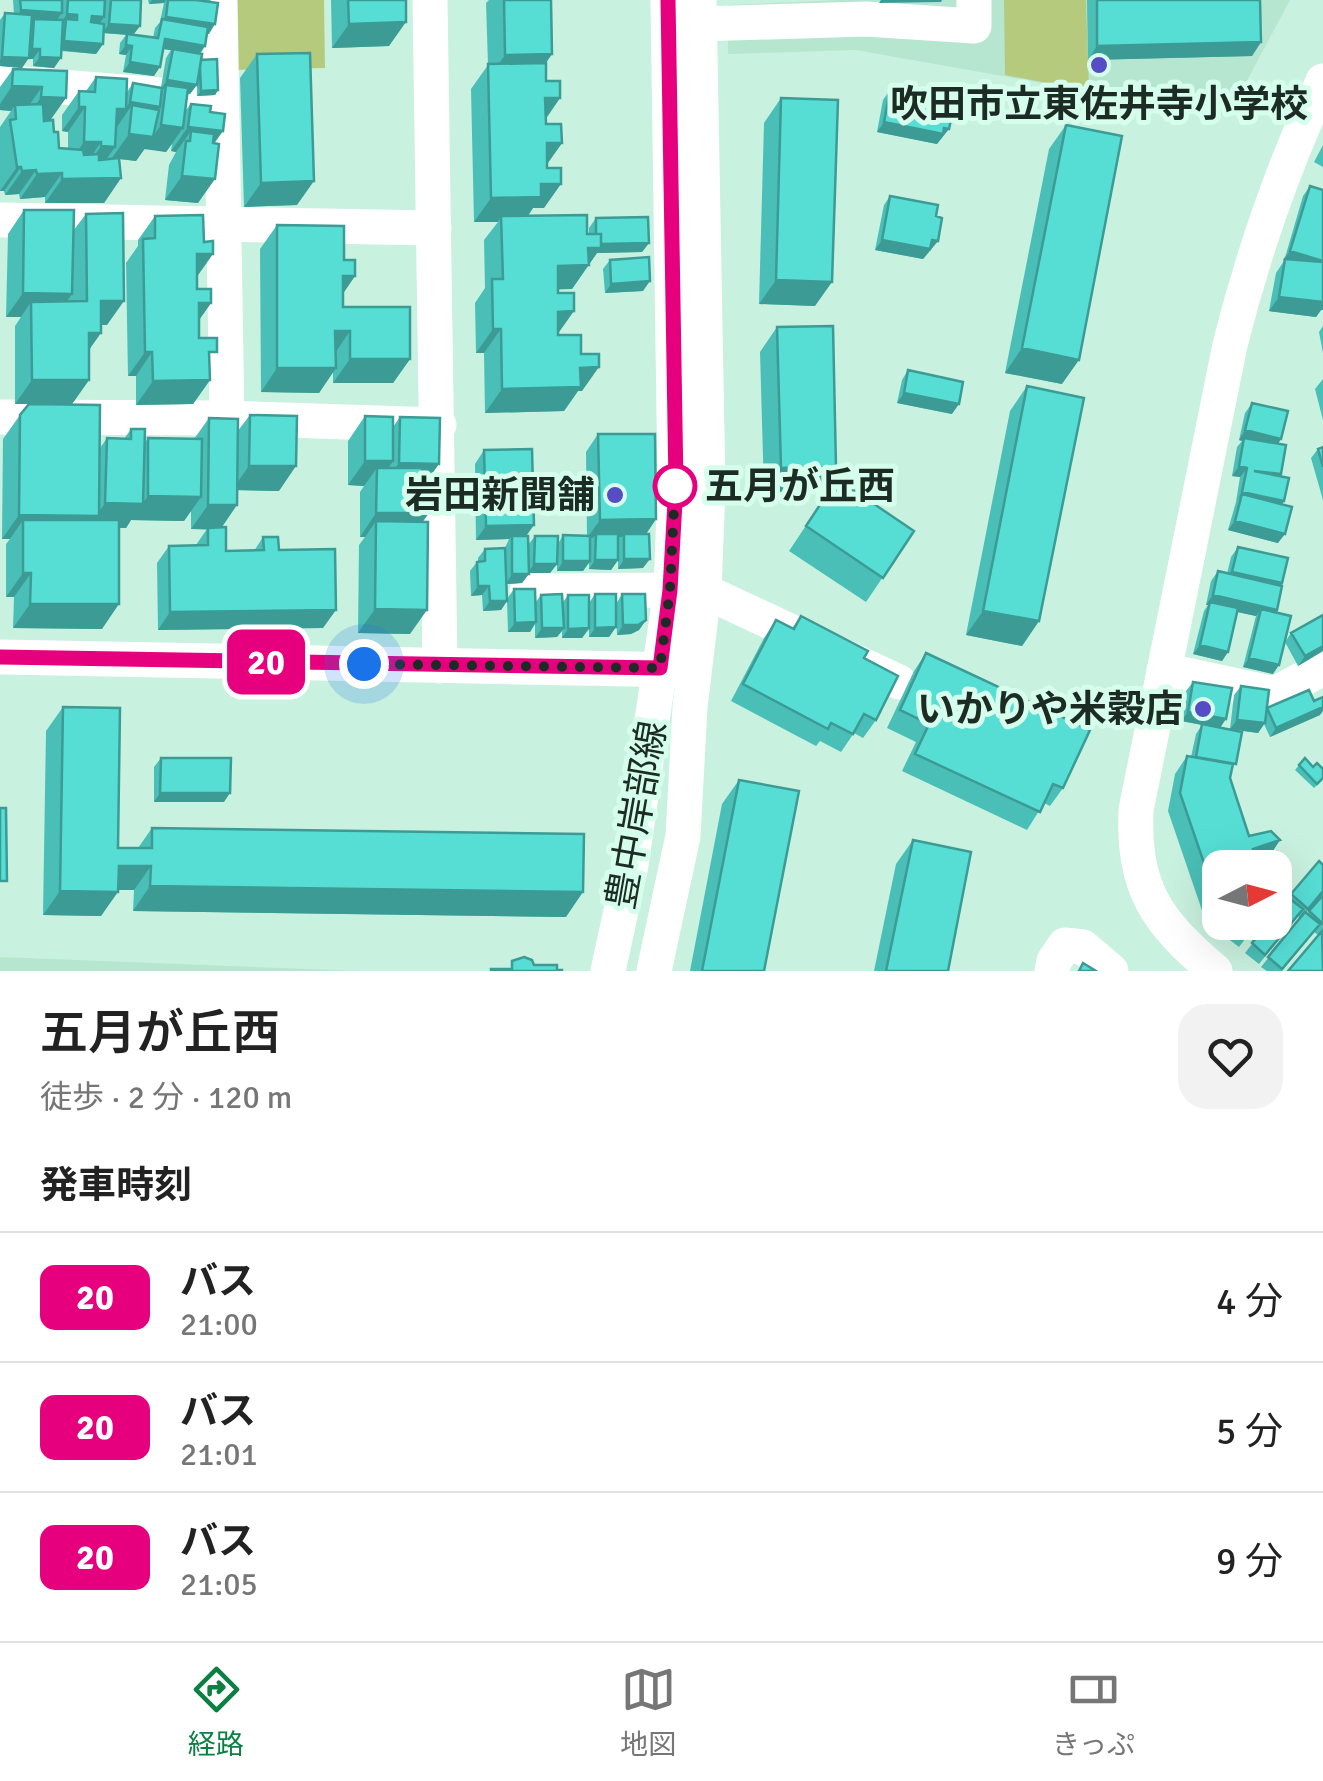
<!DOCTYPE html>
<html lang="ja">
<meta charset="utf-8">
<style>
:root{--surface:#fff;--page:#f2f2f2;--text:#222;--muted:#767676;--line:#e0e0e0;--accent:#0b8043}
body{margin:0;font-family:Signika,"Noto Sans JP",sans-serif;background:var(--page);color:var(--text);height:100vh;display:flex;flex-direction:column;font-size:38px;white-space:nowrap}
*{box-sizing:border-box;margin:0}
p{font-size:32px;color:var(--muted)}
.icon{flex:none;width:55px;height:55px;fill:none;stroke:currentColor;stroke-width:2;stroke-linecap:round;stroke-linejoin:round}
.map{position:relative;height:971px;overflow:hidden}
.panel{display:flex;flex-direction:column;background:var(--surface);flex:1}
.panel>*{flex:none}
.badge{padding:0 20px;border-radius:15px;font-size:35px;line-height:65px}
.needle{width:65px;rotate:84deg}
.buttons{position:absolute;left:1202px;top:850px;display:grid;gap:20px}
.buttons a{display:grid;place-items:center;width:90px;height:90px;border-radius:20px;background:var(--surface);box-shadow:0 10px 40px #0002;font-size:50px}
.you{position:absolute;width:50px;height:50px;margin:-25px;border:8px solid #fff;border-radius:50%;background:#1a73e8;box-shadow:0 0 0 15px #1a73e833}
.map>.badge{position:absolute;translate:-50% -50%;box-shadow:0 0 0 5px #fff}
h2{padding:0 40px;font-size:38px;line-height:90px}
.round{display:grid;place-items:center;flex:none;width:105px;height:105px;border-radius:30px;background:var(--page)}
.overview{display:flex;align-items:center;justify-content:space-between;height:170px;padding:0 40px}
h1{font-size:48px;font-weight:600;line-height:75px}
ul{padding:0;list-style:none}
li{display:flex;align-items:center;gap:30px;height:130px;padding:0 40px;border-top:2px solid var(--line)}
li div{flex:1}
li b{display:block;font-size:38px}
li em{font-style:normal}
li .badge{min-width:110px;font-weight:700;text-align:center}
.menu{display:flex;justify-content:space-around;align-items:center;height:140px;border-top:2px solid var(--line);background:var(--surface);font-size:28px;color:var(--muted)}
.menu a{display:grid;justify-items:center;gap:5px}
.menu .current{color:var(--accent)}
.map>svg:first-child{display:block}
.built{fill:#b6e6d0}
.green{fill:#b6ca7d}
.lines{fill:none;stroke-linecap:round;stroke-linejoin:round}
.minor{stroke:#fff;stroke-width:35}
.wall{fill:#4abfb7}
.shaded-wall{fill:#3c9b95}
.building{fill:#56ded5;stroke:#3c9b95;stroke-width:2.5}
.line-casing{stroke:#fff;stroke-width:22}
.line{stroke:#e6007e;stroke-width:15}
.walk{stroke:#1c2c25;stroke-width:10;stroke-dasharray:0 18}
.poi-dot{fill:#564dc5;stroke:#d6feec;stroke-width:4}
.stop-dot{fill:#fff;stroke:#e6007e;stroke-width:5}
.labels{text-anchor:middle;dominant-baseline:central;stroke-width:10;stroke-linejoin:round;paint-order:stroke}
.poi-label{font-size:38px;font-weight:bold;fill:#1c2c25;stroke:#d6feec;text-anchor:end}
.stop-label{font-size:38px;font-weight:bold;fill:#1c2c25;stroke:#d6feec;text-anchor:start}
.street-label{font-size:38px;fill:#1c2c25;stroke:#d6feec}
</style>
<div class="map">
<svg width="1323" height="971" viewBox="0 0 1323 971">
<rect width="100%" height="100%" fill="#c9f1df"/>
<!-- built -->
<path class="built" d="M840,0H1290L1228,116L856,50L728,54V5Z
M0,957L357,971H0Z"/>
<!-- green -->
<path class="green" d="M232,0H324L325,68L233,70Z
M1004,0H1086L1089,91L1005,75Z"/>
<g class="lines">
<!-- minor -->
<path class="minor" d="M220,0L227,418
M430,0L440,666
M700,24L866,19L974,26V0
M0,82L221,100
M0,220L434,228
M0,417L227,418L439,425
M527,591L671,590
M704,591L899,682
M0,657L684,670
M1164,670L1275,694L1323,668
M608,971L631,865L671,590L675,485L668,0
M654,971L683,836L690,707L704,591L708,488L699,0
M1052,971L1054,961L1065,945L1083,947L1111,971
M1215,971C1156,921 1133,889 1136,810L1230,345C1253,253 1283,167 1323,81"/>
</g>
<!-- wall -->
<path class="wall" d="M13,0H141L140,26L133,35L153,38L155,28L160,22L164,3L149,4L148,0H211L209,2V34H207L205,46L200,54L201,60L218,90L215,95L197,96V84L190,94H188L185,111L191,104L210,112L214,143L198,203L165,200L169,165L176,152L171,151L172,144L166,152L145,148L136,161L119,159L121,178L104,203H45V197L20,199L19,194L5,195L4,191H0V127L11,111L0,110V87L13,69L67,71L50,120L59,148H68V132L62,131V115L79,91H86L96,77L127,92L133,83L161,87L166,58L171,50L163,49L154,76L123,72L126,55L119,54L120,43L126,35L104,33L103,44L96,54L61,51L54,68L33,66V59H28L22,68L0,66V20L5,13L14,14Z
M331,0H406L389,46L332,48Z
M489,0H551L552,54L546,63V81L560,98L546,119V124L562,143L547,164L544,208H533L528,216L587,234H589V228L596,218L649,243L642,252L597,253L572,289H558V334L582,391H578L564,411L485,413L484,353H476L475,303L485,288L484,240L498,222H474L471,89L488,65L486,3Z
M1087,0H1260L1261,42L1252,56L1088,60Z
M257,54L297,205L244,207L240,78Z
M890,90L943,139L941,138L937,144L877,132L883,100Z
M781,98L815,306L759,304L764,123Z
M1066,125L1062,384L1005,373L1049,149Z
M1323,145V167L1314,162Z
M1310,186L1323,190V310H1321L1316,317L1269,311L1276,273L1284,261L1303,196Z
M890,196L936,216L938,241L923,259L875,250L884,205Z
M24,210L73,231L86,214L107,325H101L89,351V380L72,404H15V326L21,317H6L8,234Z
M155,216L197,276V289L211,303L199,320V338L209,362L210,380L193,404L136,405V376H128L126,263L138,246V240Z
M277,225L344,260L355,276L343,293V307L410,359L393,383H333V372L319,393L261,392L260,249Z
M610,260L643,291L605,293L603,269Z
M1323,326V353L1319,332Z
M777,327L836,467L819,491L764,492L760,352Z
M908,370L952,414L897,403L902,380Z
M1323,379V420L1315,389Z
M1027,386L1039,621L1022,646L966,635L1010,411Z
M1252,403L1278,444L1281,474L1280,476L1284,501L1282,504L1278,543L1228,530L1236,502L1240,477L1232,476L1237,447L1242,441L1239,440L1245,413Z
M20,415L100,448L107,438L124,439L131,429L144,444L148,438L194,439L209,418L237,432L250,415L279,491L237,490L221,527L226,551H254L263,537L279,550L323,628L158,630L157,563L169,546L196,545L207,529H191V511L184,521L131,520L126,528H119L102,629L13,628L14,597H6V544L10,539H2L3,439Z
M365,416L393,427L400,417L422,488L423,522L410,634L358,633L359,545L365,537H360V492L364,486L348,485V441Z
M598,434L656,519L646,534L643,568L618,569V560L611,570L589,569V563L583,571H557V564L550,573H529L522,583L507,584V599L514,589L535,603L541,595L563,602L568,595L589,603L595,594L616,604L622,594L646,620L639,630L631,634L617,635L616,606V627L609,637H589V629L582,638H562V631L557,637L535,638V624L530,632H508L507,601L501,610L483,611L482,595L471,596L470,571L477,562H478V558L485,549L505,548L509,539L476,540L475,464L484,450L527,536L528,545L535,536L558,544L563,535L587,536L586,452Z
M1323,447V500L1311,458L1318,449Z
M837,479L914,531L866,602L789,551Z
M1238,547L1282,583L1275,612L1273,674L1243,667L1256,616L1238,612L1228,652L1222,661L1193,654L1204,611L1208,605H1206L1211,581L1218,571L1227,574L1231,557Z
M801,616L864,658L876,720L863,738L854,733L841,752L820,741L816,746L731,701L764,638L776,620L792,628Z
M1291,633L1323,651L1298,666L1285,642Z
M926,653L1063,788L1050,806L1044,803L1027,830L902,771L916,742L887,728L914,671Z
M1193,682L1220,728L1231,771L1230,778L1249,836L1280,840L1268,858L1220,868V922H1258L1239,947L1206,922L1168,811L1175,774L1187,756L1191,757L1196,734L1202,725L1181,721L1186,691Z
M1241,686L1266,710L1267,708L1320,715L1270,737L1264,724L1258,733L1230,729L1234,695Z
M63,707L118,848H138L152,828L566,917L133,911L134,890H118L101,916L43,915L46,731Z
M161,758L224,802H154V767Z
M1299,765L1313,767L1323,779L1314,788L1295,770Z
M739,780L764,971H690L722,804Z
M913,840L948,971H874L896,864Z
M1323,865V893L1306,913L1307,914L1323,895V971L1318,935L1314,932L1282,971H1267L1261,967L1300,918L1298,916L1259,964L1245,953L1291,894Z"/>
<!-- shaded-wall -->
<path class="shaded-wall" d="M152,0H166L164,3L149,4Z
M881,0H942L941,2L879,3Z
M21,10L62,13L55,22L14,20Z
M67,14L77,15L71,24L66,19L63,23H61Z
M92,16L104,17L97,27L85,26Z
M166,17L215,24L209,34L159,26Z
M406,22L389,46L332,48L349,24Z
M109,24L140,26L133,35L102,33Z
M165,39L205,46L198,55L158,48Z
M64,41L103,44L96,54L58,50Z
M1261,42L1252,56L1088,60L1097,46Z
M126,45L132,46L126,55L119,54Z
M32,49H40L33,59H28L22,68L0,66V60L2,57L26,58Z
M552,54L535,78L488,79L505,55Z
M40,57L61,58L54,68L33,66Z
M130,62L160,67L154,76L123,72Z
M167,80L197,85L190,94L166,90V85L163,90L161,89Z
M12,86L42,87L25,111L15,105L11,111L0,110V104Z
M218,90L215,95L197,96L201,91Z
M41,97L66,98L49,122L25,121Z
M545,98H560L543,122Z
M130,102L160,107L143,131L132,105L117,127V109H125Z
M79,107H85L68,132L62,131Z
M884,122L944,128L949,129L937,144L877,132Z
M161,125L183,128L166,152L144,149Z
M188,127L223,131L206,155L190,141L191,131L176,152L171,151Z
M129,134L153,137L136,161L112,158Z
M84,142H101L84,167L67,166Z
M547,143H562L545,167Z
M101,146L115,147L98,171H84Z
M17,167H21L4,191H0Z
M36,170L19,194L5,195L22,171Z
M62,173L45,197L20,199L37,174Z
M182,176L215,179L198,203L165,200Z
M121,178L104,203H45L62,179Z
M314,181L297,205L244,207L261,183Z
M541,184H561L544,208H533L524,221L501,216L498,222H474L491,198Z
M882,240H932L938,241L923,259L875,250Z
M649,243L642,252L597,253L572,289L541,290L558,266L597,244Z
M1290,251L1323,261V265L1319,271L1283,260Z
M197,254H213L196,278Z
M343,276H355L338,301Z
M776,280L832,282L815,306L759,304Z
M650,281L643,291L605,293L611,284Z
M23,293L72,294L55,318L31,302L21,317H6Z
M1279,297L1323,302V310H1321L1316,317L1269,311Z
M101,301H124L107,325H84Z
M199,303H211L194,327Z
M574,311L557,335L558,312Z
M493,329H501L484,353H476Z
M335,331H350L333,356Z
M89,333H101L84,357Z
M1022,348L1079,360L1062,384L1005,373Z
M145,352H152L136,376H128Z
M350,359H410L393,383H333Z
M599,367L582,391H578L564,411L485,413L502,389L580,368Z
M277,368H336L319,393L261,392Z
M32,380H89L72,404H15Z
M210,380L193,404L136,405L153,381Z
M904,393L959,404L952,414L897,403Z
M1245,430L1281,439L1275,449L1244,438L1242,441L1239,440Z
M365,461H393L377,485V468L364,486L348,485Z
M399,463L439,464L422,488L382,487Z
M249,466H296L279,491L232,490Z
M1239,466L1247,468L1240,477L1232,476Z
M836,467L819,491L764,492L781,468Z
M1242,492L1284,501L1278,511L1242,494L1236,502Z
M148,496L201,497L184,521L131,520L126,528L91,527L23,520L10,539H2L19,515L96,516L105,503L142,504Z
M208,505H237L220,530L191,529Z
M376,513H429L412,537L376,521L365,537H360Z
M656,519L644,537L624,534L622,537L596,538V534L593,538H587L600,520Z
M1235,521L1285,534L1278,543L1228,530Z
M534,525L524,539L512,536L509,539L476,540L486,526Z
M624,559H650L643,568L618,569Z
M595,560H618L611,570L589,569Z
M563,561H590L583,571H557Z
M534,564H557L550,573H528Z
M1232,572L1282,583L1276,592L1226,581Z
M23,573H31L14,597H6Z
M512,574H529L522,583L506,584Z
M478,586H489L482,595L471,596Z
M1213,595L1277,610L1270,619L1261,609L1256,616L1209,606L1210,602L1208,605H1206Z
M490,601H507L501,610L483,611Z
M30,604H119L102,629L13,628Z
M375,609L427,610L410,634L358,633Z
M336,610L323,628L158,630L170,612Z
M983,611L1039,621L1022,646L966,635Z
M646,620L639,630L631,634L617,635L623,625Z
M536,622L530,632H508L515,623Z
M616,627L609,637H589L595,628Z
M542,628H564L557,637L535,638Z
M589,628L582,638H562L568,629Z
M1200,645L1228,652L1222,661L1193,654Z
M1323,646V651L1298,666L1305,656Z
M1249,658L1279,665L1273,674L1243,667Z
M1323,707V711L1320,715L1270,737L1276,728Z
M1188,712L1226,719L1220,728L1181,721Z
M1237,720L1265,723L1258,733L1230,729Z
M160,793H230L224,802H154Z
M1280,840L1268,858L1241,867L1253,849Z
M119,866H151L134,890H102Z
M150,886L583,892L566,917L133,911Z
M60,891L118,892L101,916L43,915Z"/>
<!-- building -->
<path class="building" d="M20,0H62V13L21,10Z
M68,0H105L104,17L92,16L91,22L104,24L103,44L64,41L66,19L77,20V15L67,14Z
M111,0H141L140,26L109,24Z
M168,0H196L218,3L215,24L166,17Z
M348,0H406V22L349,24Z
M504,0H551L552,54L505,55Z
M1097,0H1260L1261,42L1097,46Z
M5,13L32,15L29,58L2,57Z
M34,19L63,20L61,58L40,57V49H32Z
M162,19L208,27L205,46L165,39L160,67L130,62L132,46L126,45L127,34L158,38Z
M173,49L202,54L197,85L167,80Z
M310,53L314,181L261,183L257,54Z
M217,59L218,90L201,91L200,67L201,60Z
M546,63V81H560V98H545L546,124H561L562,143H547V168H561V184H541V197L491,198L488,64Z
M13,69L67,71L66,98L41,97L42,87L12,86Z
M96,77L127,79L126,109H117L115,147L101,146V142H84L85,107H79V91L95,92Z
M133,83L162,88L160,107L130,102Z
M166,85L188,88L183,128L161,125Z
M890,90L949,102L948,108L953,110L949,129L944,128L943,134L884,122Z
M781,98L838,100L832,282L776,280Z
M43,104L44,121L53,120L54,132H58L59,148L83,150L84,155L99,154V160L119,158L121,178L62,179V173L37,174L36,170L22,171L21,167H17L10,120L16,119L15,105Z
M191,104L211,106L210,112L225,114L223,131L188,127Z
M132,105L159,110L153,137L129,134Z
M1066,125L1122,136L1079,360L1022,348Z
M191,131L214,134L213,143L219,144L215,179L182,176L186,141H190Z
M1310,186L1323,190V261L1290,251Z
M890,196L938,205L936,216L942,218L938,241L932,240L930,249L882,240Z
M24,210H74L72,294L23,293Z
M123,213L124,301H101V333H89V380H32L31,302L87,301L86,214Z
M203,215L204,242L213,241V254H197V289H211V303H199V338H217V352H209L210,380L153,381L152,352H145L143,239L155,238V216Z
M587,215V234H601V248H588L589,265L558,266V293H574V311L558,312V335H581V354H599V367L580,368L581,387L502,389L501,329H493L492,279H503L501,216Z
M648,217L649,243L601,244V234H596V218Z
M277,225L344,226V260H355V276H343V307H410V359H350V331H335L336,368H277Z
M649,257L650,281L611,284L610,260Z
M1285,259L1323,262V302L1279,297Z
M833,326L836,467L781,468L777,327Z
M908,370L963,382L959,404L904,393Z
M1027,386L1084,398L1039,621L983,611Z
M1252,403L1288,411L1281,439L1245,430Z
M29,404L100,405L99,516L19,515L20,415Z
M250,415L297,416L296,466H249Z
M365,416L393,417V461H365Z
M400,417L440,418L439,464L399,463Z
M209,418L238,419L237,505H208Z
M131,429H145L143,504L105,503L107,438L131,439Z
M598,434H655L656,519L600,520Z
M148,438L202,439L201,497L148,496Z
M1244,438L1286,445L1281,474L1254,471L1289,478L1284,501L1242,492L1247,468L1239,466Z
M1323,447V467L1318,449Z
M532,449L534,525L486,526L484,450Z
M377,468H422V494H429V513H376Z
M837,479L914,531L883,578L806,526Z
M1242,494L1292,507L1285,534L1235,521Z
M23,520H119V604H30L31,573H23Z
M376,521L428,522L427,610L375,609Z
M226,527V551L264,550L263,537H278L279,550L335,549L336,610L170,612L169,546L208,545V528Z
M596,534H618V560H595Z
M624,534H649L650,559H624Z
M563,535L590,536V561H563Z
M512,536H528L529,574H512Z
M535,536H558L557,564H534Z
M1238,547L1288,558L1282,583L1232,572Z
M505,548L507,601H490L489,586H478L477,562L485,561V549Z
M1218,571L1282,586L1277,610L1213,595Z
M514,589H535L536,622L515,623Z
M562,594L564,628H542L541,595Z
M595,594H616V627L595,628Z
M622,594H645L646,620L638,625H623Z
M568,595H589V628L568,629Z
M1210,602L1238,608L1228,652L1200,645Z
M1261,609L1291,616L1279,665L1249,658Z
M1323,615V646L1305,656L1291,633Z
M801,616L868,651L864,658L898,676L876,720L864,714L853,734L831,723L828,729L743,684L776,620L794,629Z
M926,653L1090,730L1063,788L1053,784L1040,812L915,754L929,724L900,710Z
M1193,682L1232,688L1226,719L1188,712Z
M1241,686L1269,690L1265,723L1237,720Z
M1309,690L1314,701L1323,697V707L1276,728L1267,708Z
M63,707L120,708L118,848H152V828L584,834L583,892L150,886L151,866H119L118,892L60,891Z
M1202,724L1242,732L1236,764L1196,757Z
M1187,756L1233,764L1230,778L1249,836L1271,831L1280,840L1253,849L1259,868H1220V906L1218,904L1180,793Z
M161,758H231L230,793H160Z
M1305,758L1313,767L1317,763L1323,769V778L1317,784L1299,765Z
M739,780L799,791L764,971H702Z
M0,808H6L7,881H0Z
M913,840L971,852L948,971H886Z
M1319,861L1323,865V891L1308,909L1291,894Z
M1323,895V924L1309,911Z
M1289,898L1303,909L1265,955L1252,943L1269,922H1275V915Z
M1305,912L1320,924L1282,969L1268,957Z
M1243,922H1257L1252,929Z
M1322,931L1323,971H1288Z
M524,957L532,960L534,965H557V970H562V971H491V969H512V961Z
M1083,963L1096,971H1079Z"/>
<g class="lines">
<defs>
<path id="line" d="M0,657L660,668L670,590L676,484L668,0"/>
</defs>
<!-- line casing -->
<use href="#line" class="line-casing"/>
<!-- line -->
<use href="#line" class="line"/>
<!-- walk -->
<path class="walk" d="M364,664L660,668L670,590L675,486"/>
</g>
<!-- markers -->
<g class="poi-dot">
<circle cx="1099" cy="65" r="10"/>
<circle cx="615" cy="495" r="10"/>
<circle cx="1203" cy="709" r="10"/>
</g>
<circle class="stop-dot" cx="675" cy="486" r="20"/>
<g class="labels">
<!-- poi labels -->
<g class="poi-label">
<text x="1099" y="104" text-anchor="middle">吹田市立東佐井寺小学校</text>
<text x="595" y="495">岩田新聞舗</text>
<text x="1183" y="709">いかりや米穀店</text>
</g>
<!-- stop labels -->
<g class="stop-label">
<text x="705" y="486">五月が丘西</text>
</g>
<!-- street labels -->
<g class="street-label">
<text transform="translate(637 815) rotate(-80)">豊中岸部線</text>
</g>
</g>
</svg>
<div class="buttons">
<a><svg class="needle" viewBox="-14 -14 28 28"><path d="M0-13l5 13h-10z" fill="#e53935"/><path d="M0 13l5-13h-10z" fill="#767676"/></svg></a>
</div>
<div class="you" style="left:364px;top:664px"></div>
<b class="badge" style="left:266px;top:662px;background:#e6007e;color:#fff">20</b>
</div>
<section class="panel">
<div class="overview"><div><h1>五月が丘西</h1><p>徒歩 · 2 分 · 120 m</p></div><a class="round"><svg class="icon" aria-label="heart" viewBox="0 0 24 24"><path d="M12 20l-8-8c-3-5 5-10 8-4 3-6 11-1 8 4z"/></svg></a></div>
<h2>発車時刻</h2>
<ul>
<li><span class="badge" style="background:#e6007e;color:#fff">20</span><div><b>バス</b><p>21:00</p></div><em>4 分</em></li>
<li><span class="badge" style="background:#e6007e;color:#fff">20</span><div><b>バス</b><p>21:01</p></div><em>5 分</em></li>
<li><span class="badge" style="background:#e6007e;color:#fff">20</span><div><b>バス</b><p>21:05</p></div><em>9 分</em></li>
</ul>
</section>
<nav class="menu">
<a class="current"><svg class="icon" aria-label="directions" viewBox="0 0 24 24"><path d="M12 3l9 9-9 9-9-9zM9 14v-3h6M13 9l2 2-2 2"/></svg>経路</a>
<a><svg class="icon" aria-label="map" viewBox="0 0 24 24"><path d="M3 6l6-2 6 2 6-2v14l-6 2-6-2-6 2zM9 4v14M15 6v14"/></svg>地図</a>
<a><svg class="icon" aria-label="tickets" viewBox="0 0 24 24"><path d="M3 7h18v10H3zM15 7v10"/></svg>きっぷ</a>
</nav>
